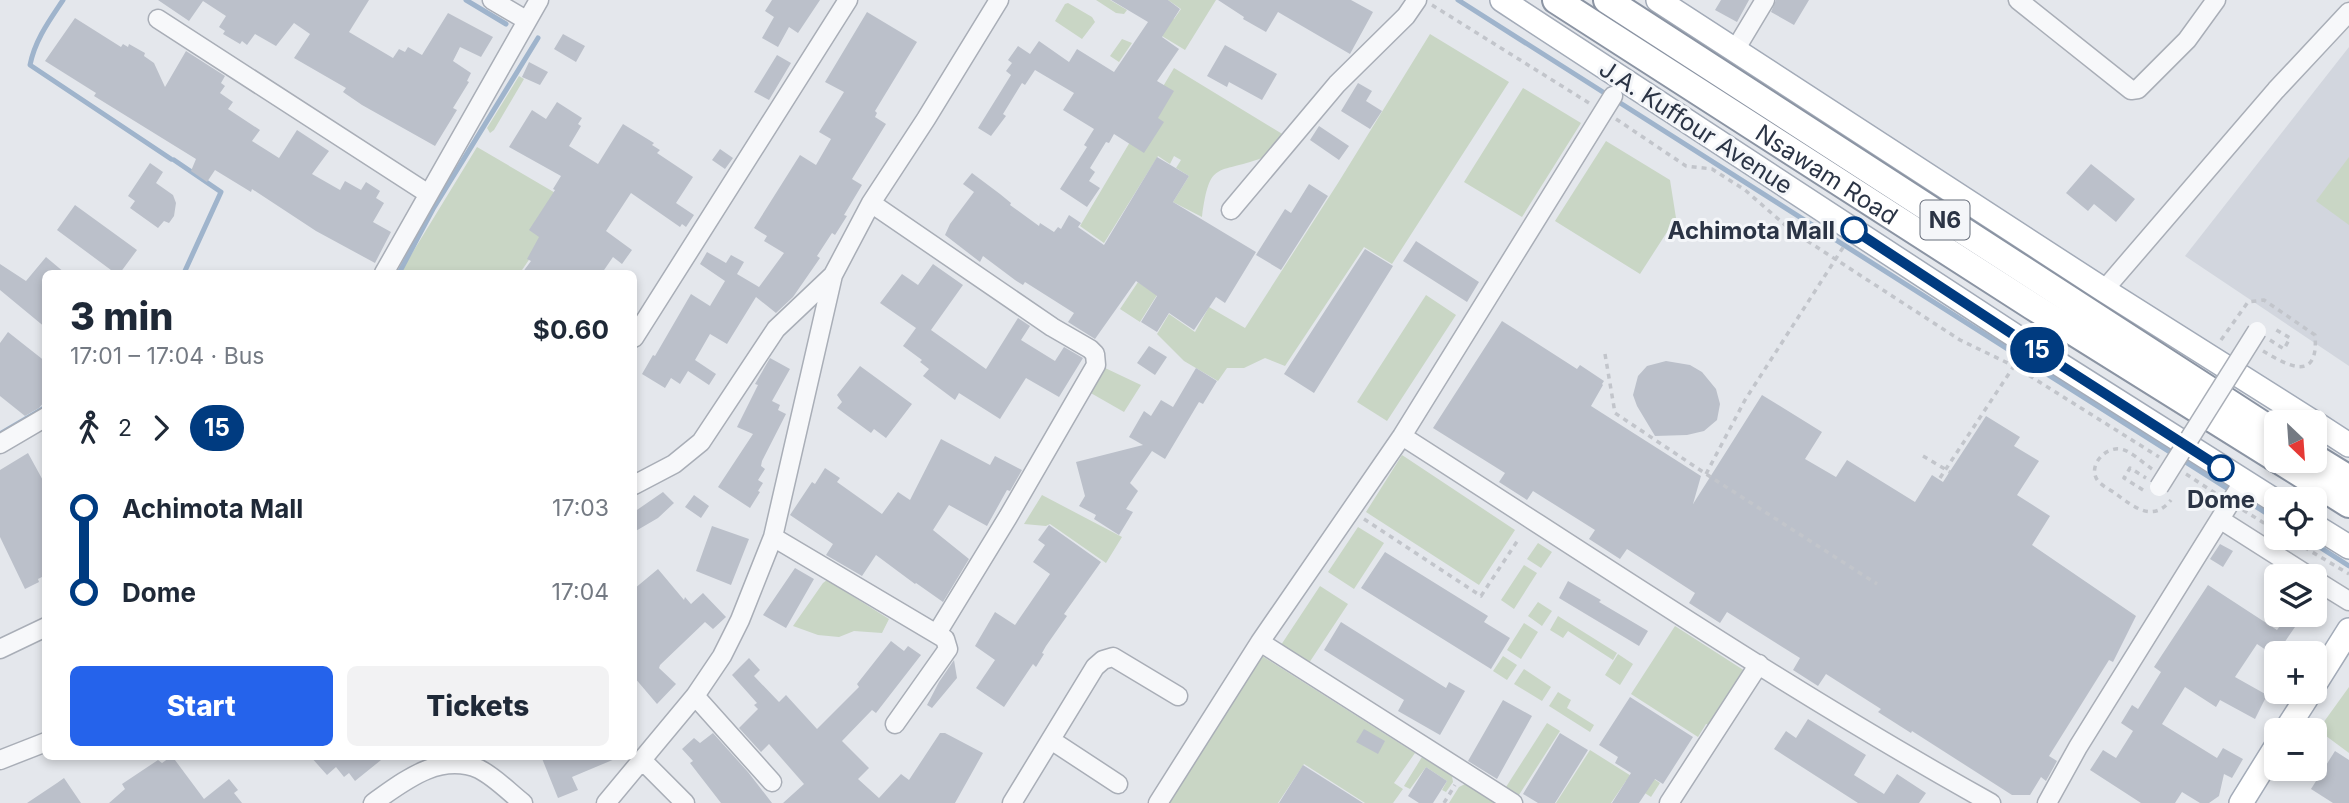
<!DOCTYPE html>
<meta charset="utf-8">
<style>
:root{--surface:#fff;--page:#f2f2f3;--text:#1f2937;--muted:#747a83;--accent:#2563eb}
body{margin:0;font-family:Inter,sans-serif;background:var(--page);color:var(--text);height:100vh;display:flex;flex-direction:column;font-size:26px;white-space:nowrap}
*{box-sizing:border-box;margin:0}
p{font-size:23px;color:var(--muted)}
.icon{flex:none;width:38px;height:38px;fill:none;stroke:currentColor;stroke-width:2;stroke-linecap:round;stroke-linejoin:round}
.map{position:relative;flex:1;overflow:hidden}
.details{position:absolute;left:42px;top:270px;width:595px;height:490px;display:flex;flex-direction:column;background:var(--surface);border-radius:10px;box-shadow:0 4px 10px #0003}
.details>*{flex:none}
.badge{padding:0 14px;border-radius:23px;font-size:24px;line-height:46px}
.needle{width:46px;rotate:155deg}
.tools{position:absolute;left:2264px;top:410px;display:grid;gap:14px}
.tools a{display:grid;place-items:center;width:63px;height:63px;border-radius:10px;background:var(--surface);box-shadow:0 4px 10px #0003;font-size:35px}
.map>.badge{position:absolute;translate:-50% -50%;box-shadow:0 0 0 4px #fff}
.legs{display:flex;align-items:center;gap:10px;height:77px;padding:0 28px;font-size:23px}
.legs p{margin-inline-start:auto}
.head{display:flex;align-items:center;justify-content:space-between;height:119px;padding:0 28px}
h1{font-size:38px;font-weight:800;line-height:52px}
.action{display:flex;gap:14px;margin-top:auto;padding:14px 28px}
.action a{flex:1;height:80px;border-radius:10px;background:var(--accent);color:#fff;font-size:28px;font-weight:800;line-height:80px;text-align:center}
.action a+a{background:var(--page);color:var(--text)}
ul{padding:0 28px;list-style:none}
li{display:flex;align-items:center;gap:24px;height:84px;font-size:26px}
li i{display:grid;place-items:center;width:10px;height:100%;margin:0 9px;background:currentColor}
li i::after{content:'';width:18px;height:18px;margin:-9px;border:5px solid;border-radius:50%;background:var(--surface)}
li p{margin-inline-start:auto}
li:first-child i{background:linear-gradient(#0000 50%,currentColor 0)}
li:last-child i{background:linear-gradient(currentColor 50%,#0000 0)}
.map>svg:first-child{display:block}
.built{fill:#d2d6de}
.green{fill:#c9d6c5}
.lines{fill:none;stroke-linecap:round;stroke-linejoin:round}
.stream{stroke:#9fb4cc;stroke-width:5}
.building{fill:#bbc0ca}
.minor-casing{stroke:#a9aeb7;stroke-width:21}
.major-casing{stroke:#a3abb8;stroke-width:26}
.highway-casing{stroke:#8b94a3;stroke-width:30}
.path{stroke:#c2c5cb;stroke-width:3.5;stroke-dasharray:5 5;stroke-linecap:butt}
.minor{stroke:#f7f8fa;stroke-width:18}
.major{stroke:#fff;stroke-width:23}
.highway{stroke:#fff;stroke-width:26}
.minor-bridge-casing{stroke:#a9aeb7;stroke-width:21;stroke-linecap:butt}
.minor-bridge{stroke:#f7f8fa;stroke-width:18}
.line-1-casing{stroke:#fff;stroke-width:16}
.line-1{stroke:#003b80;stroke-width:10}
.stop-1-dot{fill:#fff;stroke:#003b80;stroke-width:3.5}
.labels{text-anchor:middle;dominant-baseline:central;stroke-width:6;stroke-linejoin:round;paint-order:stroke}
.shield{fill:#f4f6f9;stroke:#676e7b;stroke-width:2}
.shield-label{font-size:23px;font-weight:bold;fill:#2b3445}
.street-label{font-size:24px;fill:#2b3445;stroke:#f4f6f9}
.stop-label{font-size:24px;font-weight:bold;fill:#2b3445;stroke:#f4f6f9;text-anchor:end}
</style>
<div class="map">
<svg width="2349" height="803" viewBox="0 0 2349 803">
<rect width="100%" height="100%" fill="#e4e7ec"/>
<!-- built -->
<path class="built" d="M2349,47V366L2185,256Z"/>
<!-- green -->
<path class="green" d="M1096,0H1110L1127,10L1124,14L1116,13Z
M1168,0H1216L1185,50L1152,30L1164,12L1174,19L1181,9Z
M1068,3L1092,17L1095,22L1082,39L1055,21L1065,4Z
M1430,34L1509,82L1392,264L1364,247L1285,366L1265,358L1244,368H1227L1218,381L1184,361L1157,334L1169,314L1195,332L1209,307L1245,328L1338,183Z
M1122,39L1132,43L1119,62L1110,56Z
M1174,68L1289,138C1281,144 1271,155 1262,158C1216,175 1210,159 1202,217L1173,202L1189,176L1176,168L1181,160L1174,156L1170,164L1158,156L1104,243L1080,226Z
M519,76L524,79L494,130L490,133L487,128Z
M1523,88L1581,123L1522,217L1464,182Z
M1606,141L1670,180L1676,218L1640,274L1555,221Z
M477,147L569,201L520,273H400Z
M2349,157V225L2316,201Z
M1138,282L1157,295L1140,322L1120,309Z
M1426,295L1456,315L1387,421L1357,402Z
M1103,367L1141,385L1124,412L1089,392Z
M1402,455L1515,530L1479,585L1366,512Z
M1042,495L1122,537L1106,563L1050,524L1046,526L1024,524Z
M1358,527L1384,543L1354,589L1328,572Z
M1538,543L1552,552L1541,568L1527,559Z
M1524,565L1537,573L1514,609L1501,600Z
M827,580L889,619L882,633L854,631L839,637L818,635L793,626L823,583Z
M1320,586L1348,604L1309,663L1281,645Z
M1538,602L1552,611L1542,626L1528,616Z
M1558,616L1617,653L1613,660L1568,631L1563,638L1550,630Z
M1524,623L1538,632L1521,659L1507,650Z
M1675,626L1745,671L1710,725L1706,724L1698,737L1631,694Z
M1259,654L1415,753L1394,783L1403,789L1393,803H1365L1304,764L1278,803H1164Z
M1618,654L1633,664L1620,685L1605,675Z
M1503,656L1517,665L1507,680L1493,671Z
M1524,669L1551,687L1542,701L1514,684Z
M2349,687V753L2318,730Z
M1558,692L1571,700L1567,708L1594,725L1590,732L1549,706Z
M1547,723L1560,731L1519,795L1506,787Z
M1590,750L1636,779L1642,771L1660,783L1651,797L1626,781L1611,803H1556Z
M1422,757L1452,776L1453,782L1446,792L1442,790L1447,781L1426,767L1410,789L1404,786Z
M1465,784L1495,803H1449L1459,787Z"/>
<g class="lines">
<!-- stream -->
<path class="stream" d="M63,0C49,21 35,40 30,65L171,159
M466,0L506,24
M1458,0L2277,520
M174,160L221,192L184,273
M399,273L433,209L538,38
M0,434L46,407
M2304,537L2349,566"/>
</g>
<!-- building -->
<path class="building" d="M158,0H369L349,32L393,58L399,49L405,52L408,47L422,55L448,13L493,37L481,57L460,47L453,61L471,73L467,81L469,82L453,108L457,110L435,146L362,105L343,92L346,88L294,58L310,34L294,23L276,46L255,34L247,45L242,41L240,44L223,34L225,31L219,27L226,16L203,1L189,21Z
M772,0H820L798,33L789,27L778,47L762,38L774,17L765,11Z
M1111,0H1168L1180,9L1162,37L1179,49L1157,81L1174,91L1158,118L1164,122L1144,153L1114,134L1109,143L1106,142L1090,168L1095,172L1089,181L1100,188L1087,207L1060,189L1087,147L1084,145L1094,129L1063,110L1074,93L1035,70L1025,85L1022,83L1003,114L1006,116L991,136L978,128L1011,75L1006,71L1012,63L1008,60L1018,46L1030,54L1039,41L1069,62L1077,49L1114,72L1148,22Z
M1218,0H1351L1373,12L1350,54L1278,12L1266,32L1243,19L1244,17Z
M1721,0H1749L1737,22L1715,10Z
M1776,0H1809L1794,25L1771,12Z
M867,12L917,42L875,111L877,113L875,117L886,124L852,179L862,185L844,215L847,216L835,235L832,233L817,256L820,258L793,297L776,313L756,297L727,344L710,334L695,360L716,374L709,385L688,371L680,384L671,378L665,388L642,374L653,355L655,356L691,294L710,306L725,281L700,264L707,252L726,263L731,255L744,262L737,274L759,287L784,253L764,241L767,236L754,228L800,155L816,165L831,139L819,132L844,92L825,82Z
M75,18L121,47L123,44L128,47L129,44L145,53L144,56L154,63L165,87L186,51L225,76L221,83L225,86L220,93L233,102L228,109L260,130L252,141L279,158L297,130L329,151L312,174L340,190L345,181L361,190L366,182L380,191L376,198L384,203L373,222L391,232L375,263L316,231L252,189L251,192L215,170L207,182L191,171L196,159L94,96L96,93L45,61Z
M563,34L585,46L576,62L554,49Z
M1225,45L1277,74L1262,100L1229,82L1227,87L1207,76Z
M777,55L791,63L769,100L754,92Z
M529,62L548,72L540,85L522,77Z
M1358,83L1372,91L1366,101L1382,111L1370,129L1341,111Z
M557,102L582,118L578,124L581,126L569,146L598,164L623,124L654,143L652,145L660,150L657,153L693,177L676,203L694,215L686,227L682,224L680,227L631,193L606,231L632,250L622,264L613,257L602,273H522L531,261L527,259L539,237L529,230L555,190L553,189L561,176L509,147L532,110L546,119Z
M1319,126L1349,146L1339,160L1310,140Z
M720,149L733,158L725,169L712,160Z
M1157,157L1189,176L1173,202L1256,252L1225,303L1216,297L1194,330L1169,313L1157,332L1141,322L1157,296L1136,281L1095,339L1068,322L1074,313L1025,282L1023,285L1015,280L983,256L980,262L945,235L950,224L974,192L963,184L972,173L1000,194L1011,203L1010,205L1039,226L1040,223L1054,232L1058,227L1061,229L1069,215L1081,223L1078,227L1104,245Z
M150,163L163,172L156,183L173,195L176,203L174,216L169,223L164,221L158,228L130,208L135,201L128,196Z
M2091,164L2135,199L2116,222L2094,204L2088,211L2066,193Z
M1309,184L1328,196L1281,270L1256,255L1285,209L1291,213Z
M75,205L137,250L120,273H115L57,230Z
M1416,241L1479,282L1467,302L1403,261Z
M1365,249L1393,266L1314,393L1284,374Z
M46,257L65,273H46V328L0,290V264L26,281Z
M933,264L963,285L931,330L986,369L1018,318L1030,326L1021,340L1055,361L1064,347L1083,358L1059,397L1026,378L1000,419L959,393L955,400L923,376L929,369L920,362L922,360L903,346L916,328L880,303L902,274L918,285Z
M1502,321L1577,369L1580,365L1604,381L1602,384L1603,385L1591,406L1701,476L1693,504L1762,395L1822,432L1805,459L1836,477L1847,460L1915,502L1932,475L1943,482L1986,416L2020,437L2014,446L2039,461L2017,495L2050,516L2032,545L2136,616L2113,662L2109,660L2049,756L2057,761L2046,781L2041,777L2030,795H2012L1912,731L1911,733L1878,712L1881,709L1826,674L1818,686L1793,670L1800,658L1727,612L1720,623L1689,603L1695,593L1627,549L1620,559L1589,539L1595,530L1533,491L1527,500L1499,482L1505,473L1433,428Z
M8,332L46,362V400L39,408L25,416L0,396V343Z
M1149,346L1167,357L1155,375L1137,363Z
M770,358L790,369L772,401L780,405L778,410L786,414L762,461L761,466L765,469L758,480L763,483L758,491L760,492L750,508L718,487L753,434L737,427L758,385L755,384Z
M1666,361L1690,365L1702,372L1716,389L1720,404L1717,420L1704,431L1687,435L1655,436L1637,406L1633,395L1638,376L1647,366Z
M860,366L912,404L886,438L874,429L871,433L837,408L842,402L837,395Z
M1196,368L1217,381L1203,404L1199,402L1165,459L1152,451L1130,483L1138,491L1126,509L1133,512L1119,535L1094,519L1096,515L1079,506L1085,496L1076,462L1143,445L1129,437L1144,411L1151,416L1161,400L1173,407Z
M941,439L990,465L995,456L1022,470L1010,491L1007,490L987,526L949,505L933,530L969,559L943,602L916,583L915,584L876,555L862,576L826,555L833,544L790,515L812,482L815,484L825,468L840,478L837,482L882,514L898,492L910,500Z
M28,453L46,486V575L38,579L39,582L25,589L0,537V470Z
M663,492L674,503L658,518L634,532V512Z
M694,495L709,506L701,518L685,507Z
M1049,525L1101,562L1064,614L1067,616L1046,646L1042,653L1044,654L1036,667L1033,664L1004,707L976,688L995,660L975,646L995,612L1015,625L1050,574L1033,562L1045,545L1038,540Z
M712,526L749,539L731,585L696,571Z
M2220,544L2233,551L2223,567L2210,559Z
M1385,552L1488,616L1484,622L1510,638L1491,669L1361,588Z
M795,568L814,579L786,628L763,615Z
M658,569L684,600L685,597L691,604L703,593L726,617L713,629L705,622L660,665L659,668L676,684L657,704L634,677V589Z
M1568,581L1601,600L1599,602L1648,631L1639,646L1559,598Z
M2208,585L2277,630L2289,614H2304L2275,656L2257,644L2235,677L2267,695L2255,719L2220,700L2216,707L2185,687L2162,724L2217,758L2223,748L2243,759L2232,778L2224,774L2219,796L2209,803H2200L2182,792L2175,803H2141L2090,770L2103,750L2116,758L2133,731L2121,723L2132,705L2138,709L2161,672L2154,667Z
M1341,622L1446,688L1449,682L1465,691L1440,735L1398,711L1404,700L1324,650Z
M891,641L904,651L908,646L921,655L876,713L872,710L842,741L869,768L858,779L879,798L901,774L909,780L940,733H945L983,753L955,803H783L804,784L769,744L761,752L739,728L758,709L754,705L757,703L732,675L749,658L760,670L754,676L779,702L786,695L817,729L859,687L857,684Z
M954,660L957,678L932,708L927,705L939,682Z
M1630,697L1693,737L1663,784L1655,779L1639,803H1612L1631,773L1615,763L1618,757L1599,745Z
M1503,700L1532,716L1497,779L1468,761Z
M1808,719L1866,755L1854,775L1884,794L1897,774L1926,793L1919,803H1858L1774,749L1786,731L1796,738Z
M1364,729L1385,741L1378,754L1356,742Z
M713,733L748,772L772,803H721L690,763L693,761L682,749L694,738L700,743Z
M1560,733L1588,750L1555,803H1538L1523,794Z
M2335,751L2349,760V803H2333L2311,789Z
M172,756L204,799L229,779L238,790L234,793L242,803H109L125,789L122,784L158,760L162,763Z
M310,756H386L355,781L349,773L344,777L336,767L327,775Z
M541,756H622L572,777L578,790L558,798Z
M1303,765L1363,803H1279Z
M1426,767L1447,781L1433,803H1419L1408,796Z
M64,778L81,803H27L57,783Z"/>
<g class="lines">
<defs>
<path id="minor" d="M492,0L526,20
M2018,0L2131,90L2138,89L2187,40L2216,0
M158,19L427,193
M1735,50L1765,0
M871,203L1052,327L1090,349L1095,354L1096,365L1008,517L937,633
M1231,210L1337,84L1406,16L1417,0
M384,273L539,0
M2104,290L2276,90L2349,12
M634,338L848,0
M1402,436C1596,560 1789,691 1991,803
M0,444L46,417
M634,485L674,464L701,442L776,329L832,276
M2221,520L2309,576
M773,537L945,639L948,649L895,724
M2315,580L2349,601
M1260,642L1513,803
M0,649L46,627
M695,696L772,782
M1051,740L1118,784
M0,760L46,742
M642,760L685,803
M373,803C403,782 439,752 479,769C495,777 509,792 523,803
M606,803L695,696L722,656L740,620L773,537L833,275L871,203L926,119L999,0
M1012,803L1095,667L1103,660L1113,657L1178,696
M1158,803L1260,642L1402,436L1613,96
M1669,803L1759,664
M2047,803L2078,747L2243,482"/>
<path id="major" d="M1502,0L2029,345L2277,502
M1658,0L2104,290L2313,422
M2315,423L2349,445
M2315,526L2349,547
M2315,684L2349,630
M2286,730L2311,691
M2241,803L2277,745"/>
<g id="highway">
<path id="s1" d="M1556,0L2032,306L2277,459"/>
<path d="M1607,0L2277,434"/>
<path d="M2315,458L2349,479"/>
<path d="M2279,460L2349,504"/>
</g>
</defs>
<!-- minor casing -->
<use href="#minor" class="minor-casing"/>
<!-- major casing -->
<use href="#major" class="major-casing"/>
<!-- highway casing -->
<use href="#highway" class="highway-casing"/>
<!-- path -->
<path class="path" d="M1432,5L1589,103
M1616,119L1686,166L1712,169L1745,190L1792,231L1960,340L2014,366L2159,457
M2221,340L2248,302L2264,300L2315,335C2319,383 2288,366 2263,351
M2270,340L2284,349L2290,338L2273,328
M1605,354L1615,413L1706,474L1877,584
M1923,456L1950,472
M2152,469C2143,463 2130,450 2120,449C2104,447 2087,467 2098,481C2102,486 2111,490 2116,494C2134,507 2153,523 2171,500
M1706,474L1745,400L1844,246
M2186,474L2215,493
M1940,478L2014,366
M2143,490L2124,478L2130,468L2146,478
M2243,510L2277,531
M1364,519L1481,596L1518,540
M2287,537L2349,574
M1444,803L1455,785"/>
<!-- minor -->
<use href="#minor" class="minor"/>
<!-- major -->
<use href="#major" class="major"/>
<!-- highway -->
<use href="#highway" class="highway"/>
<defs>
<path id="minor-bridge" d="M2159,487L2257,331"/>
</defs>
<!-- minor-bridge casing -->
<use href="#minor-bridge" class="minor-bridge-casing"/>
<!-- minor-bridge -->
<use href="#minor-bridge" class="minor-bridge"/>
</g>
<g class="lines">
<defs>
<path id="line-1" d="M1854,230L2029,345L2221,468"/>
</defs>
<!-- line-1 casing -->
<use href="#line-1" class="line-1-casing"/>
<!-- line-1 -->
<use href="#line-1" class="line-1"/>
</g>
<!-- markers -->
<g class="stop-1-dot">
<circle cx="1854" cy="230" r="12"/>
<circle cx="2221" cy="468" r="12"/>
</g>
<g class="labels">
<!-- shield labels -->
<rect class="shield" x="1920.5" y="200.5" width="49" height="39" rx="5"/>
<g class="shield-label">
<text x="1945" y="220">N6</text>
</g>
<!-- street labels -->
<g class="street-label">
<text transform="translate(1696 127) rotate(33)">J.A. Kuffour Avenue</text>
<text stroke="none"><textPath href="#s1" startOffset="322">Nsawam Road</textPath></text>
</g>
<!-- stop labels -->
<g class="stop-label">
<text x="1835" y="230">Achimota Mall</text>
<text x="2221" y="499" text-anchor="middle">Dome</text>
</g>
</g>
</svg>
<div class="tools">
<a><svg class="needle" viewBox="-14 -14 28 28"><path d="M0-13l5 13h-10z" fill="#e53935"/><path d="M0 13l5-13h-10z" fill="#747a83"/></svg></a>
<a><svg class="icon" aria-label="locate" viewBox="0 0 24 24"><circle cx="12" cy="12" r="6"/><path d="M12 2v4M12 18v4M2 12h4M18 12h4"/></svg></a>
<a><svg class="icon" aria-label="layers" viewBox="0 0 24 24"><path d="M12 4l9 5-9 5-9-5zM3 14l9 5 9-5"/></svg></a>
<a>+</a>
<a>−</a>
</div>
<b class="badge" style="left:2037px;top:350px;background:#003b80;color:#fff">15</b>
<section class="details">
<div class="head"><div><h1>3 min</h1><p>17:01 – 17:04 · Bus</p></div><b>$0.60</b></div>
<div class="legs"><svg class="icon" aria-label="walk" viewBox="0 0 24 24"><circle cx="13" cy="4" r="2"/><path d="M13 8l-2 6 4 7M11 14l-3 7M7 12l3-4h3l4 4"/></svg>2<svg class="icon" aria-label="forward" viewBox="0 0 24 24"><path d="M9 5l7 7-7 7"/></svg><b class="badge" style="background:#003b80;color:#fff">15</b></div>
<ul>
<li><i style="color:#003b80"></i><b>Achimota Mall</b><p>17:03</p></li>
<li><i style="color:#003b80"></i><b>Dome</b><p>17:04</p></li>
</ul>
<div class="action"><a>Start</a><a>Tickets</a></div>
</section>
</div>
